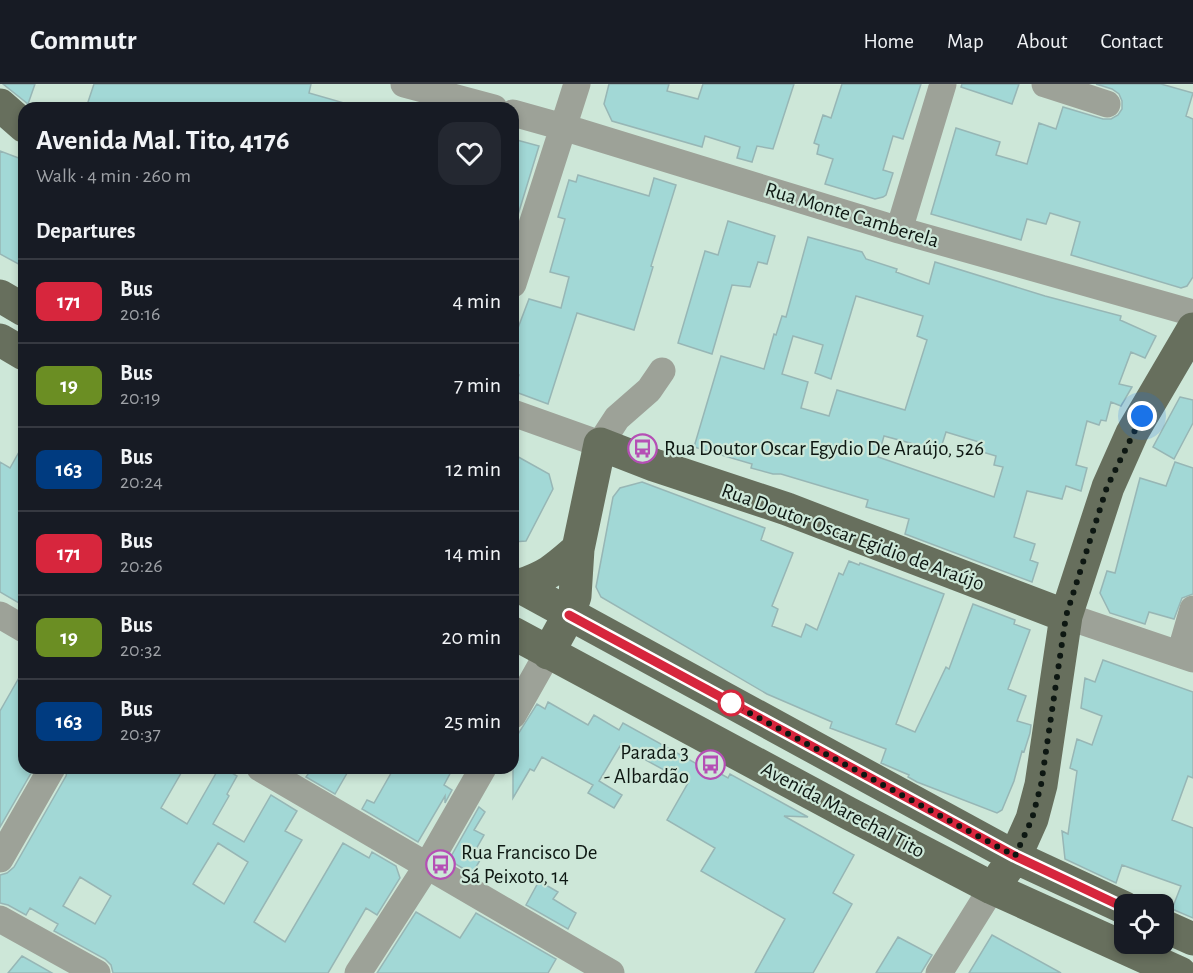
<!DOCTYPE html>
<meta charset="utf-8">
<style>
:root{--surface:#171b24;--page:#242831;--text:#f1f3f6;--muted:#9ea1a6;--line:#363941}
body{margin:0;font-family:"Alegreya Sans",sans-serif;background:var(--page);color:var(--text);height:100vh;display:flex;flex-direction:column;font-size:22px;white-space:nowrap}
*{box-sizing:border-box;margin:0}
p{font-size:20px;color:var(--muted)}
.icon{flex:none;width:33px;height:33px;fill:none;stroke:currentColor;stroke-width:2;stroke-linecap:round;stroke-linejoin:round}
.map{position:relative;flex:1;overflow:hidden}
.details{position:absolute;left:18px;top:18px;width:501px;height:672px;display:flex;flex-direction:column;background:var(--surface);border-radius:18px;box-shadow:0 3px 9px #0003}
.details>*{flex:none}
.badge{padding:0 12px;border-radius:9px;font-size:21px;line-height:39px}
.buttons{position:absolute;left:1114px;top:810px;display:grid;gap:12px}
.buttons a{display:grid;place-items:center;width:60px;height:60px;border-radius:12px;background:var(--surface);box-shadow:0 3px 9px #0003;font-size:30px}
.you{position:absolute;width:30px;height:30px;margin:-15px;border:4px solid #fff;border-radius:50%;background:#1a73e8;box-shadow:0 0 0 9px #1a73e833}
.map>.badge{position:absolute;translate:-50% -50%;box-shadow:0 0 0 3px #fff}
h2{padding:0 18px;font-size:22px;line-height:54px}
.round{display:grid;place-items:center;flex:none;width:63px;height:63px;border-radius:18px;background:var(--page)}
.head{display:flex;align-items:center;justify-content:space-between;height:102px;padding:0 18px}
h1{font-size:28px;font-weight:700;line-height:45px}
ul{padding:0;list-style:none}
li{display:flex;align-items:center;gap:18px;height:84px;padding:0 18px;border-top:2px solid var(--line)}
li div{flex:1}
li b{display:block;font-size:22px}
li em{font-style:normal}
li .badge{min-width:66px;font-weight:700;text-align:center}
header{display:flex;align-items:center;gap:36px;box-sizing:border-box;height:84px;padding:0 30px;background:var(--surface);border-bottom:2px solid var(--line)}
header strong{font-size:28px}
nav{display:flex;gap:33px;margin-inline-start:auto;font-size:21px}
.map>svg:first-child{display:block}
.building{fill:#a2d8d6;stroke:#97b6b5;stroke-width:1.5;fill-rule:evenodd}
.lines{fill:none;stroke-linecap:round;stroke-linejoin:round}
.minor{stroke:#9da298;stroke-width:27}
.major{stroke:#676f5d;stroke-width:33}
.line-casing{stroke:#fff;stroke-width:14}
.line{stroke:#d7263d;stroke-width:9}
.walk{stroke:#0d1712;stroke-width:6;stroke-dasharray:0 10.8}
.stop-dot{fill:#fff;stroke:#d7263d;stroke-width:3}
.labels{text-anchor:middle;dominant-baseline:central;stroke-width:4.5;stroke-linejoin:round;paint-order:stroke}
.street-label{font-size:21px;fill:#0d1712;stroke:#cde7d8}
.poi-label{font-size:21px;fill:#0d1712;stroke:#cde7d8;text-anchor:start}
</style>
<header>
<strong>Commutr</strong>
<nav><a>Home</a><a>Map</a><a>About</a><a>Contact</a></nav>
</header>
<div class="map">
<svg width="1193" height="889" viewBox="0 0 1193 889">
<rect width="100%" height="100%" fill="#cde7d8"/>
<!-- building -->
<path class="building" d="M3,0H35L28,20Z
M94,0H311L309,9L344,19L343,24H86Z
M609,0H669L667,7L698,15L703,0H794L773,65L757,62L752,78L737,74L740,63L705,52L702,63L612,37L604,20Z
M842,0H921L903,55L893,52L883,86L893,89L886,111L883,113L875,115L825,100L833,75L817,70L819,61L814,59L823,31L831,34Z
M962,0H1019L1012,20L961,3Z
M1096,0H1161L1193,9L1186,32L1193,35V193L1187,202L1181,204L1071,171L1080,138L1050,129L1046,140L1027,135L1021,156L931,130L956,44L1000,58L996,71L1027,80L1039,39L1056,45L1063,23L1103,35H1111L1118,31L1122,25V17L1119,10L1112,5Z
M513,55L539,62L517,134L513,133Z
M0,67L24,76V183L0,170Z
M578,91L649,112L654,94L676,101L651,182L653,183L634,246L577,229L548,320L513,307L519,291L513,289V257L529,215L561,224L569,193L550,188L565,135L558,133L569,96L576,98Z
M728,137L775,152L767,180L758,178L750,203L732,201L712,270L678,259L705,167L718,171Z
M808,153L862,168L866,175L897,185L896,188L929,200L935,178L1045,212L1121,232L1120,236L1156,252L1145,274L1131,268L1119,300L1132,303L1121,322L1111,318L1106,337L1101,336L1099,341L1087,337L1076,381L1087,384L1081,407L1066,402L1062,415L1027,407L1014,453L1035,460L1030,476L1038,479L1032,498L905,450L909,435L866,423L868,416L781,390H773L751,384L752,380L694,363L721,272L764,285L774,250L776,251L782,232L786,233ZM856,212L923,232L917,252L927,256L905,326L837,306L829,332L801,324L808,298L782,290L793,252L823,261L815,289L831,295ZM946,348L979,358L976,366L996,372L994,381L1003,383L994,413L878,373L884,352L940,367Z
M1180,313L1193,316V339L1174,375L1153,363Z
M24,359V522L0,508V378L10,384Z
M513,370L549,390L553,405L526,457L513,458Z
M1175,378L1193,384V510L1182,514L1174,535L1149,528L1145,540L1110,529L1100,509L1107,487L1115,489L1140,394L1166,402Z
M642,398L765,444L761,456L793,469L772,522L778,525L772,542L801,553L806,540L817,546L839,489L843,491L849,477L859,481L860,479L944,510L896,640L915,648L946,583L949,585L973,520L1015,536L1014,540L1030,546L1008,605L1026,612L1017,637L1031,641L1030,649L1024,668L1022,667L1014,697L1002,726L997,729L917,698L908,693L909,691L881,679L886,665L830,644L832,638L767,610L601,513L596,503L613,413L620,404Z
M1103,576L1193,608V694L1188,692L1172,736L1193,744V834L1172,825L1181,802L1122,781L1116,799L1065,775L1062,747L1068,750L1077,687L1070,684L1077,655L1092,661L1102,632L1081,624L1085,594L1095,598Z
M24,585V684H34L0,743V627Z
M548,618L588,641L594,631L619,646L623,639L706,685L707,682L728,694L730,690L808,733L784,732L854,771L833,809L852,820L813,889H755L785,835L701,787L715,764L667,736L688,699L620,662L599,697L622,711L614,724L588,709L593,701L542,673L534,687L530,685L513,714V658L537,620L545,625Z
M68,684H184L161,724L187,740L219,684H224L237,692L227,710L229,712L213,740L244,758L271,711L297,727L285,747L302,756L254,838L285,858L343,759L369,774L372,768L396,782L400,794L377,831L366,824L328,889H113L111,881L105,875L54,847L58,840L30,824L26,831L8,821L0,819V791L7,789L14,783L66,692ZM218,759L248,778L224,820L193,800ZM80,793L111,812L95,840L63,822Z
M312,684H350L335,710L306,693Z
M394,684H453L444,701L452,706L445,719V712L418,758L362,725L367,716L374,719Z
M479,723L485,728L474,746L484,751L475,767L483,771L472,790L449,776Z
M539,797L558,808L553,815L576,829L568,845L526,821Z
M416,828L460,854L476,829L556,875L548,889H377Z
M992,851L1061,889H969Z
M898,853L932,871L921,889H876Z
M22,872L52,889H8Z"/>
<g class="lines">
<!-- minor -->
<path class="minor" d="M404,0L494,24
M1045,0L1107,20
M513,29L563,43L899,146L1193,229
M899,146L943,0
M513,200L577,0
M513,329L600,360L617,334L649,306L662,287
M0,531L24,545
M1066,532L1193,575
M1180,570L1193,525
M513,631L548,569
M260,684L611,889
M0,775L52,684
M0,835L97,889
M358,889L427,782L483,684
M939,889L992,804"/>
<!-- major -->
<path class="major" d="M0,21L24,42
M0,212L24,226
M0,256L24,270
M513,499L1015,773L1125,824
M518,502C548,492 555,485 578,465
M513,549L848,729L992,804L1180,889
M548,569L569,531L575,512L578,465L600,360L654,381L787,425L1066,532
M1002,791L1015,773L1032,735L1041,701L1066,532L1108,403L1132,349L1193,245
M1164,842L1193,855"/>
</g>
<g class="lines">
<defs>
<path id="line" d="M569,531L1015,772L1125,824"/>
</defs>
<!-- line casing -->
<use href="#line" class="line-casing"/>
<!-- line -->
<use href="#line" class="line"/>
<!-- walk -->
<path class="walk" d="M731,619L1015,772L1032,735L1041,701L1066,532L1107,403L1142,332"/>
</g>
<!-- icons -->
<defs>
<symbol id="bus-ring" viewBox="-11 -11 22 22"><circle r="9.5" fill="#cde7d8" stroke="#b54fb5" stroke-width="1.5"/><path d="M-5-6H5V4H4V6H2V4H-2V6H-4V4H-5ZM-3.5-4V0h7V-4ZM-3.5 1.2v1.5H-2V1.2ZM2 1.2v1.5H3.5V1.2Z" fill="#b54fb5"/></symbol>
</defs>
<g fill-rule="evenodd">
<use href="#bus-ring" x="626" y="348" width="33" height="33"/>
<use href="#bus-ring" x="694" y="664" width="33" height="33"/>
<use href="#bus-ring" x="424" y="764" width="33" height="33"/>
</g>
<!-- markers -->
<circle class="stop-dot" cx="731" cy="619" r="12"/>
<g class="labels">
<!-- street labels -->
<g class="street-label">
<text transform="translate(852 131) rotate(17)">Rua Monte Camberela</text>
<text transform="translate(853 453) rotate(20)">Rua Doutor Oscar Egidio de Araújo</text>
<text transform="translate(843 726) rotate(28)">Avenida Marechal Tito</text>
</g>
<!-- poi labels -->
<g class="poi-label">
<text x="664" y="364">Rua Doutor Oscar Egydio De Araújo, 526</text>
<text x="689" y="668" text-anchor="end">Parada 3<tspan x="689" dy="24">- Albardão</tspan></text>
<text x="461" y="768">Rua Francisco De<tspan x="461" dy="24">Sá Peixoto, 14</tspan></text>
</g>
</g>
</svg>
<div class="buttons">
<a><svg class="icon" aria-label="locate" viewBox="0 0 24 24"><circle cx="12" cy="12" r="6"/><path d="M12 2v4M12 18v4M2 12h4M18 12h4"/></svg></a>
</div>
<div class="you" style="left:1142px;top:332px"></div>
<section class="details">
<div class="head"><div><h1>Avenida Mal. Tito, 4176</h1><p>Walk · 4 min · 260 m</p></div><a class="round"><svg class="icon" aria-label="heart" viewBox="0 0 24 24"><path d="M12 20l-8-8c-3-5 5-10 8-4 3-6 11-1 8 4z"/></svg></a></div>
<h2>Departures</h2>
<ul>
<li><span class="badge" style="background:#d7263d;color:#fff">171</span><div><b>Bus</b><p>20:16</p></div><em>4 min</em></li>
<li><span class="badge" style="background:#6b8e23;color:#fff">19</span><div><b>Bus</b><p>20:19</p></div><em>7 min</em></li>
<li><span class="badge" style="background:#003b80;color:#fff">163</span><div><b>Bus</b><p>20:24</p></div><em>12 min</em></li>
<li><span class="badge" style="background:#d7263d;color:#fff">171</span><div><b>Bus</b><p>20:26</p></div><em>14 min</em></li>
<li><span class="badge" style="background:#6b8e23;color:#fff">19</span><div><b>Bus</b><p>20:32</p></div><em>20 min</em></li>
<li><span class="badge" style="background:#003b80;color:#fff">163</span><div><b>Bus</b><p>20:37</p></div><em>25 min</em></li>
</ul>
</section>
</div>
